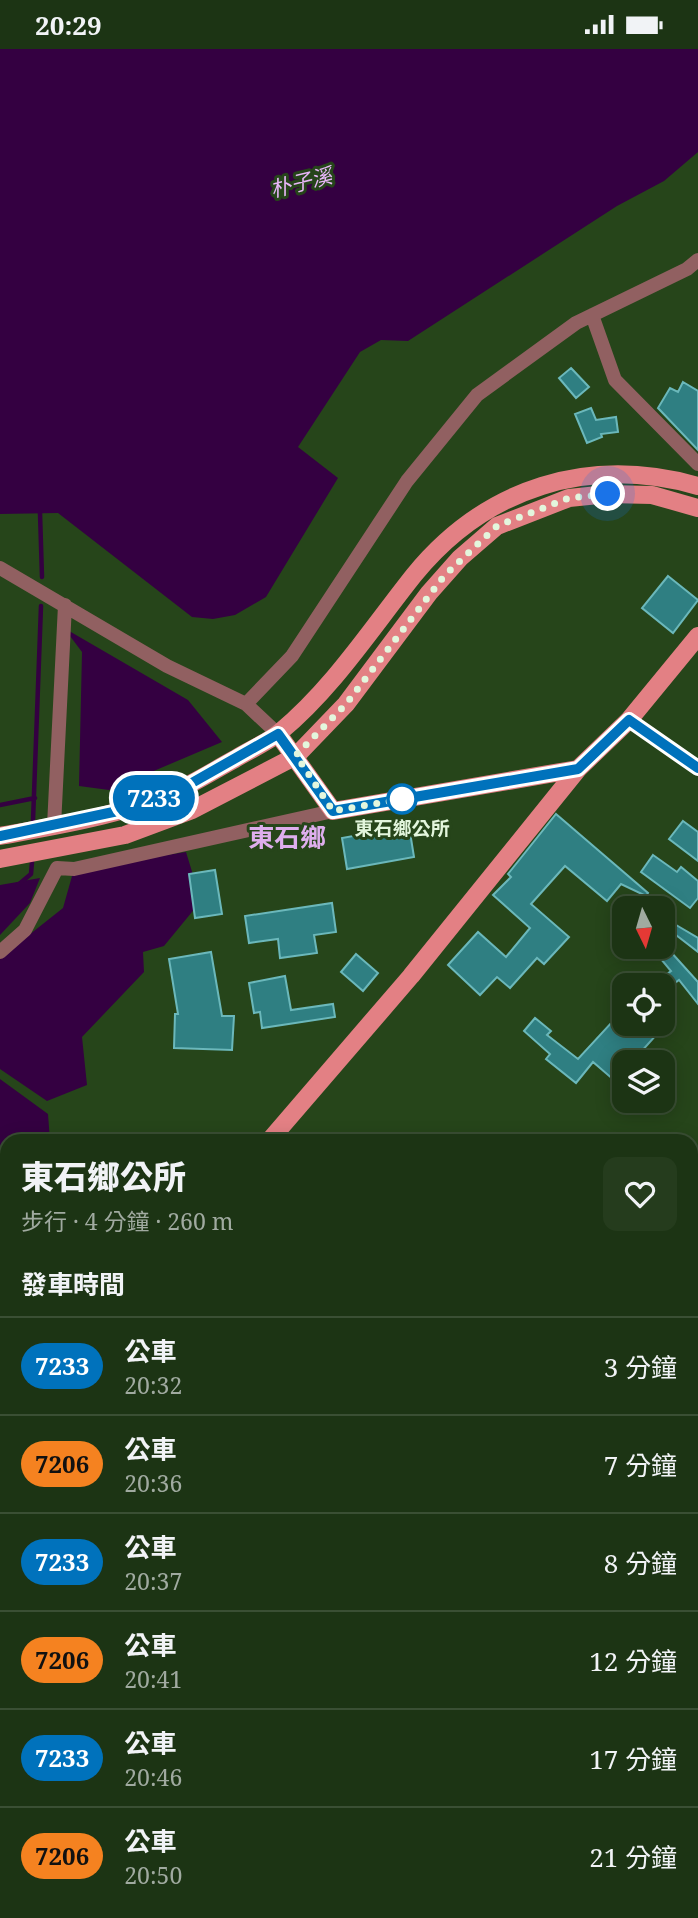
<!DOCTYPE html>
<html lang="zh-TW">
<meta charset="utf-8">
<style>
:root{--surface:#1c3414;--page:#253c1d;--text:#f1f3f6;--muted:#a0aaa0;--line:#3a4f34}
body{margin:0;font-family:"Noto Serif","Noto Sans TC",serif;background:var(--page);color:var(--text);height:100vh;display:flex;flex-direction:column;font-size:26px;white-space:nowrap}
*{box-sizing:border-box;margin:0}
p{font-size:23px;color:var(--muted)}
.icon{flex:none;width:38px;height:38px;fill:none;stroke:currentColor;stroke-width:2;stroke-linecap:round;stroke-linejoin:round}
.map{position:relative;flex:1;overflow:hidden}
.drawer{position:absolute;left:0px;top:1085px;width:698px;height:784px;display:flex;flex-direction:column;background:var(--surface);border-radius:21px 21px 0 0;box-shadow:0 4px 18px #0003,0 0 0 2px var(--line)}
.drawer>*{flex:none}
.badge{padding:0 14px;border-radius:23px;font-size:24px;line-height:46px}
.needle{width:46px;rotate:175deg}
.tools{position:absolute;left:612px;top:847px;display:grid;gap:14px}
.tools a{display:grid;place-items:center;width:63px;height:63px;border-radius:14px;background:var(--surface);box-shadow:0 4px 18px #0003,0 0 0 2px var(--line);font-size:35px}
.you{position:absolute;width:35px;height:35px;margin:-18px;border:5px solid #fff;border-radius:50%;background:#1a73e8;box-shadow:0 0 0 10px #1a73e833}
.map>.badge{position:absolute;translate:-50% -50%;box-shadow:0 0 0 4px #fff}
h2{padding:0 21px;font-size:26px;line-height:63px}
.round{display:grid;place-items:center;flex:none;width:74px;height:74px;border-radius:14px;background:var(--page)}
.summary{display:flex;align-items:center;justify-content:space-between;height:119px;padding:0 21px}
h1{font-size:33px;font-weight:800;line-height:52px}
ul{padding:0;list-style:none}
li{display:flex;align-items:center;gap:21px;height:98px;padding:0 21px;border-top:2px solid var(--line)}
li div{flex:1}
li b{display:block;font-size:26px}
li em{font-style:normal}
li .badge{min-width:77px;font-weight:700;text-align:center}
.status{display:flex;justify-content:space-between;align-items:center;height:49px;padding:0 35px;background:var(--surface);direction:ltr}
.status svg{height:19px;fill:currentColor}
.map>svg:first-child{display:block}
.water{fill:#340041}
.lines{fill:none;stroke-linecap:round;stroke-linejoin:round}
.stream{stroke:#340041;stroke-width:4.5}
.building{fill:#2f7f82;stroke:#6bb8bb;stroke-width:2}
.minor{stroke:#916061;stroke-width:14}
.major{stroke:#e38084;stroke-width:18}
.line-casing{stroke:#fff;stroke-width:16}
.line{stroke:#0072bc;stroke-width:10}
.walk{stroke:#e3f6dd;stroke-width:7;stroke-dasharray:0 12.6}
.stop-dot{fill:#fff;stroke:#0072bc;stroke-width:3.5}
.labels{text-anchor:middle;dominant-baseline:central;stroke-width:6;stroke-linejoin:round;paint-order:stroke}
.stop-label{font-size:19px;font-weight:bold;fill:#e3f6dd;stroke:#26451a}
.water-label{font-size:21px;font-style:italic;fill:#e8b6f8;stroke:#26451a}
.district-label{font-size:26px;font-weight:bold;fill:#deaeed;stroke:#26451a}
</style>
<div class="status"><b>20:29</b><svg viewBox="0 0 49 12"><path d="M0 12V9h3v3zM5 12V6h3v6zM10 12V3h3v9zM15 12V0h3v12zM26 1h20v11H26zM47 4h2v5h-2z"/></svg></div>
<div class="map">
<svg width="698" height="1869" viewBox="0 0 698 1869">
<rect width="100%" height="100%" fill="#26451a"/>
<!-- water -->
<path class="water" d="M0,0H698V103L664,132L617,157L408,292L381,291L360,303L298,398L338,429L266,548L235,566L213,570L192,568L58,464L0,465Z
M64,579L188,651L222,693L109,741L79,737L82,603Z
M186,803L201,852L164,897L143,903L144,923L82,988L87,1036L47,1052L0,1020V909L63,859L74,820Z
M40,829L30,854L0,886V836Z
M0,1030L48,1065L50,1092H7V1166L0,1177Z"/>
<g class="lines">
<!-- stream -->
<path class="stream" d="M40,464L42,528
M0,756L35,749
M33,772L41,557
M18,836L31,825L32,813"/>
</g>
<!-- building -->
<path class="building" d="M571,319L589,338L576,349L559,329Z
M683,333L698,342V401L658,359L670,339L678,343Z
M591,359L596,371L616,368L618,383L601,385L602,388L587,394L575,365Z
M668,527L698,551L673,584L642,559Z
M556,765L648,844L646,847L621,835L607,852L565,817L531,855L569,888L544,915L537,909L510,939L497,928L480,946L448,916L478,883L506,908L530,879L493,846L511,828L508,825Z
M683,772L698,783V812L669,790Z
M409,777L414,808L347,820L342,789Z
M653,806L677,823L681,818L698,832V849L690,859L641,823Z
M215,821L222,865L195,869L189,825Z
M332,854L336,883L314,886L317,904L280,909L278,890L249,894L245,867Z
M671,873L698,889V903L667,879Z
M670,902L698,933V955L679,931L663,943V936H652L671,922L661,910Z
M211,903L222,967H234L232,1001L174,999L175,965H178L169,910Z
M356,905L378,924L363,942L341,923Z
M285,927L291,961L333,955L335,968L262,979L260,963L254,964L249,934Z
M625,959V975H666L632,1013H625V1022L615,1032L593,1013L576,1034L546,1010L550,1005L524,982L535,969L551,982L547,986L578,1010Z"/>
<g class="lines">
<!-- minor -->
<path class="minor" d="M592,266L615,331L698,415
M0,519L167,617L246,655L278,685
M246,655L292,607L407,432L477,346L576,274L687,220L698,211
M629,671L698,719
M54,777L65,556
M0,903L25,881L57,819L74,820L333,762
M691,1595L698,1589
M691,1794L698,1795
M691,1832H698
M307,1869L356,1862"/>
<!-- major -->
<path class="major" d="M278,685L333,762L578,720L629,671L698,587
M0,787C61,776 127,766 184,738C201,730 218,719 235,710C249,701 267,694 280,683C333,639 371,580 414,526C486,438 589,406 698,437
M0,810L125,786L192,761L296,707L346,655L429,544L460,509L497,477L569,449L608,445L652,446L698,459
M269,1092L411,927L578,720
M0,1423L7,1414"/>
</g>
<g class="lines">
<defs>
<path id="line" d="M0,787L118,762L183,739L278,685L333,762L578,720L629,671L698,719"/>
</defs>
<!-- line casing -->
<use href="#line" class="line-casing"/>
<!-- line -->
<use href="#line" class="line"/>
<!-- walk -->
<path class="walk" d="M402,750L408,749L333,762L296,706L346,655L444,527L497,477L569,449L608,445"/>
</g>
<!-- markers -->
<circle class="stop-dot" cx="402" cy="750" r="14"/>
<g class="labels">
<!-- stop labels -->
<g class="stop-label">
<text x="402" y="779">東石鄉公所</text>
</g>
<!-- water labels -->
<g class="water-label">
<text transform="translate(301 133) rotate(-14)">朴子溪</text>
</g>
<!-- district labels -->
<g class="district-label">
<text x="287" y="788">東石鄉</text>
</g>
</g>
</svg>
<div class="tools">
<a><svg class="needle" viewBox="-14 -14 28 28"><path d="M0-13l5 13h-10z" fill="#e53935"/><path d="M0 13l5-13h-10z" fill="#a0aaa0"/></svg></a>
<a><svg class="icon" aria-label="locate" viewBox="0 0 24 24"><circle cx="12" cy="12" r="6"/><path d="M12 2v4M12 18v4M2 12h4M18 12h4"/></svg></a>
<a><svg class="icon" aria-label="layers" viewBox="0 0 24 24"><path d="M12 4l9 5-9 5-9-5zM3 14l9 5 9-5"/></svg></a>
</div>
<div class="you" style="left:608px;top:445px"></div>
<b class="badge" style="left:154px;top:749px;background:#0072bc;color:#fff">7233</b>
<section class="drawer">
<div class="summary"><div><h1>東石鄉公所</h1><p>步行 · 4 分鐘 · 260 m</p></div><a class="round"><svg class="icon" aria-label="heart" viewBox="0 0 24 24"><path d="M12 20l-8-8c-3-5 5-10 8-4 3-6 11-1 8 4z"/></svg></a></div>
<h2>發車時間</h2>
<ul>
<li><span class="badge" style="background:#0072bc;color:#fff">7233</span><div><b>公車</b><p>20:32</p></div><em>3 分鐘</em></li>
<li><span class="badge" style="background:#f58220;color:#111">7206</span><div><b>公車</b><p>20:36</p></div><em>7 分鐘</em></li>
<li><span class="badge" style="background:#0072bc;color:#fff">7233</span><div><b>公車</b><p>20:37</p></div><em>8 分鐘</em></li>
<li><span class="badge" style="background:#f58220;color:#111">7206</span><div><b>公車</b><p>20:41</p></div><em>12 分鐘</em></li>
<li><span class="badge" style="background:#0072bc;color:#fff">7233</span><div><b>公車</b><p>20:46</p></div><em>17 分鐘</em></li>
<li><span class="badge" style="background:#f58220;color:#111">7206</span><div><b>公車</b><p>20:50</p></div><em>21 分鐘</em></li>
</ul>
</section>
</div>
